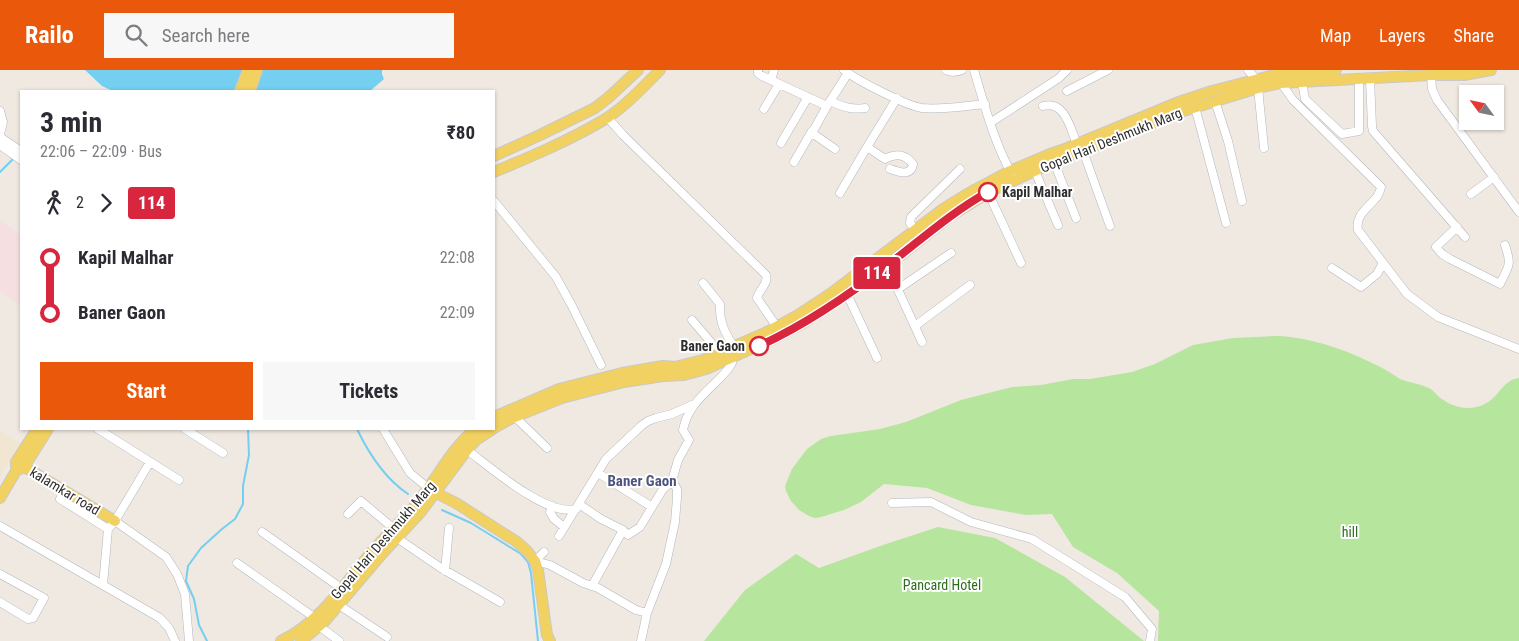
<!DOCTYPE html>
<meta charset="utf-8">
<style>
:root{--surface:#fff;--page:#f7f7f7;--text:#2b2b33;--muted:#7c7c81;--accent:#ea580c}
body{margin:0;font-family:"Roboto Condensed",sans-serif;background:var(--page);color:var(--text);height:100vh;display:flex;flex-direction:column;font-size:19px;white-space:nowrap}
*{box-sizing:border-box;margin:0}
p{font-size:16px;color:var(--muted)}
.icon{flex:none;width:28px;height:28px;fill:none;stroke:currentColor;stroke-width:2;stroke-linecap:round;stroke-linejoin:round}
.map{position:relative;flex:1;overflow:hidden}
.drawer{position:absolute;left:20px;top:20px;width:475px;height:340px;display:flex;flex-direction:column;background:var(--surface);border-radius:0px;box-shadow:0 1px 4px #0004}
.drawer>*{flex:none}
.badge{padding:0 10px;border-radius:4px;font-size:18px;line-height:32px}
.needle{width:32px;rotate:303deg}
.tools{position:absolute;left:1459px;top:15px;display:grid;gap:10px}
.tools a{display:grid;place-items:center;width:45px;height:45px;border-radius:0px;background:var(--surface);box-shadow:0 1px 4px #0004;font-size:25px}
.map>.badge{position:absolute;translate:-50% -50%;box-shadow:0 0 0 2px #fff}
.legs{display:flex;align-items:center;gap:8px;height:55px;padding:0 20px;font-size:16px}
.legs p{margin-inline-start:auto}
.headline{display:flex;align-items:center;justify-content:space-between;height:85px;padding:0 20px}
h1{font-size:28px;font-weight:700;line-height:38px}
.cta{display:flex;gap:10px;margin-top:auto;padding:10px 20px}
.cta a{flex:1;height:58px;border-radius:0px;background:var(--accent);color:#fff;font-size:20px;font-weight:700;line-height:58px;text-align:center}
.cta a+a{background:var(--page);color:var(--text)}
ul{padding:0 20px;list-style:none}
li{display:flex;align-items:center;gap:18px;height:55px;font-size:19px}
li i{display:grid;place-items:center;width:8px;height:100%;margin:0 6px;background:currentColor}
li i::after{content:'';width:12px;height:12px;margin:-6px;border:4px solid;border-radius:50%;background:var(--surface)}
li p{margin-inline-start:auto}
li:first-child i{background:linear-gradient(#0000 50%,currentColor 0)}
li:last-child i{background:linear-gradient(currentColor 50%,#0000 0)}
header{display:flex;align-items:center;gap:30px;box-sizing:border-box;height:70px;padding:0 25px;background:var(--accent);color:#fff}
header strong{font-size:24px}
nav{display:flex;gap:28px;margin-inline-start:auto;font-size:18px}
.search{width:350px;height:45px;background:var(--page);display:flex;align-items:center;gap:12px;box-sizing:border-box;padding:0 18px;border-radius:0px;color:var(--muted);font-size:19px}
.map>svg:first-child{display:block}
.education{fill:#f0e6d1}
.medical{fill:#f5dfe0}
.green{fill:#b6e59e}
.water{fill:#75cff0}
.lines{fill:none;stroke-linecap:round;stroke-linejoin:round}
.stream{stroke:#75cff0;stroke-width:2}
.minor-casing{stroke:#b4b7c1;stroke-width:9}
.major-casing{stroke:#c9c9c9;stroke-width:12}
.minor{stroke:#fff;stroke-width:8}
.major{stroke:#f2d163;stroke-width:10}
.line-1-casing{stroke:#fff;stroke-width:11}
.line-1{stroke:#d7263d;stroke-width:8}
.stop-1-dot{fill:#fff;stroke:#d7263d;stroke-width:2.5}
.labels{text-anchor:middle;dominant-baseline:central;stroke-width:4;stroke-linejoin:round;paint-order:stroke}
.street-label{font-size:14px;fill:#2e2e2e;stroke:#fff}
.stop-label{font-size:14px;font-weight:bold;fill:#2e2e2e;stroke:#fff;text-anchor:start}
.park-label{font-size:14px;fill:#2c6e1b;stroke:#fff}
.neighbourhood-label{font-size:15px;font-weight:bold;fill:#4d5680;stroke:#fff}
</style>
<header>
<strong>Railo</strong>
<div class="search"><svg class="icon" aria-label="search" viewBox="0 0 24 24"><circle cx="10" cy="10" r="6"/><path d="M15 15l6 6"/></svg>Search here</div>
<nav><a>Map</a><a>Layers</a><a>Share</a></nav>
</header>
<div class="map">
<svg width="1519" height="571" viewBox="0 0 1519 571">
<rect width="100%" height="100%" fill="#efe9e1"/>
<!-- education -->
<path class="education" d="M0,361L21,374L0,406Z"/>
<!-- medical -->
<path class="medical" d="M0,150L21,166V236L0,221Z"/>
<!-- green -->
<path class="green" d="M1276,266C1313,267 1352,282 1384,299C1390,302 1395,306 1400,309C1410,313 1421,314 1429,318C1433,320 1435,323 1438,326C1445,332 1455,337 1465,338C1499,339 1498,310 1519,308V571H1158L1159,541L1117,503L1073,477L1052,444L1026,445L971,435L927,418L884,414L861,432L844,440L821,447L815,448L809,446L799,440L791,431L786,421L785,416L792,399L807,379L821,369L831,366L880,359L906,352L961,330L1012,317L1041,315L1073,309H1090L1132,302L1155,294L1193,275L1233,268Z
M938,457L995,468L1065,507L1144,571H704L745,520L796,484L819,498L883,475Z"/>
<!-- water -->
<path class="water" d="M85,0H382V4L384,9L370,21H113L102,16Z"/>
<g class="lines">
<!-- stream -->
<path class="stream" d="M0,102L14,88
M357,359C369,384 384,408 408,424
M442,440L471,453L521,484L528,492L531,503L538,571
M207,571L199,555L194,529L186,511L188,496L201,478L222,459L235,449L243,434V416L249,385L248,359"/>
<defs>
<path id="minor" d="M758,0V3L762,6L827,36L848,3
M844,0C856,10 907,36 922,38C943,40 964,36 985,34
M946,0C951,3 958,2 962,0
M974,0C985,37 995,76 1015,110
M1248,0L1256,9L1258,18L1264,78
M1431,5L1432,19L1437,30L1519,142
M1370,9L1372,56L1373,61L1465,167
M771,10L774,0
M1281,10V13L1293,30L1381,117C1380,121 1379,125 1376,128C1368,138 1355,145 1358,160L1407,224L1438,247L1519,279
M1302,12L1305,29L1342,64L1359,61V9
M1067,21L1108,0
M830,31C843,37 852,40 865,38
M1215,31L1228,71L1242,131
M827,36L812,63L835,79
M1043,36C1065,30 1070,58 1077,74
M1195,37L1226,153
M764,39L779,14
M0,41L3,52L0,64
M607,47L623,65L766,205C769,213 759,220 757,228L777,257
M990,53L1059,8L1067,0
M0,67L21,81
M781,73L808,27
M0,75L21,90
M1083,81L1110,156
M794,92L812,61
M1054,92L1076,148
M890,99C898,102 911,107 913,94C905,84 897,83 885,89L867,77L897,28
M1035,101L1058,155
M986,118L1021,193
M840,123L867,77
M1471,124L1494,107
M494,131L556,207L572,236L601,295
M1457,157L1436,177L1442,184L1450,189L1500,214C1509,195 1512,196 1505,175
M916,161L910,153L911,147L960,99
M887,196L922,272
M1332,198L1361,217L1377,204L1383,193
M703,213L720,234C719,252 725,263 734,277
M898,219L951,183
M847,224L877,288
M692,250L720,283
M915,256L970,215
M515,347L547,378
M98,359L179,410
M185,359L223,383
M383,359L410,403L428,418
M467,380C490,397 547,447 576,439
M598,403L652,437
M65,420L60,429L108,459
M892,433L931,432L971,452L1032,469L1125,527L1152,559L1150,571
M579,434L601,449L623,460L628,465L640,457L663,419L672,411L678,390L689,370L683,360C688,332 712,319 729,298L732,293L728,284
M553,436L550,442L554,449L564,457
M348,444L361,431L393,458
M115,451L166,487L177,504L185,524L189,571
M0,456L160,548L169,558L175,571
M262,462L341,518
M559,466L606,389L641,356L648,351L656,348L672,344L692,335
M397,468L441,498L500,532
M535,491L550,495L583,513L598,518L636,540L647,543
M535,491L544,482
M237,493L315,548
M445,501L449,458
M0,504L44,528L33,548L28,549L0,532
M103,515L108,459L115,451L150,392
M592,516L623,460
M339,535L387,567
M319,556L339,571
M641,571L647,543L666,494L675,452L677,428V419L672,411"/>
<path id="major" d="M240,21L248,0
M250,21L257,0
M494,86L540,65L595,38L609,27L638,0
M494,102C530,87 568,71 602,51C624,38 642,18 660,0
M494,347L559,319L622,303L663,296L675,297L703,290L769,261L798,245L830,224L943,139L967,124L1010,101L1050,84L1062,80L1176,33L1212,21L1282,3L1336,0
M494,358L512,348L562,328L624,312L663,306L684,305L706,299L773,269L803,253L847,224L887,196L949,147L989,122L1054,92L1180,42L1258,18L1281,13L1431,5H1464L1491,0
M16,392L115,451
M16,396V392L37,359
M16,401L24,397L48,359
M436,423L456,433L517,472L527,481L535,491L538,500L547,565L550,571
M0,428L16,401
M281,571C322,551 345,512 375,478C391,460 410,444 424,424C440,403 454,375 476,359
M301,571L324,552L381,485L420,443L467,380L476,370L493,359"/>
</defs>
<!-- minor casing -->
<use href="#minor" class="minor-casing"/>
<!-- major casing -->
<use href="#major" class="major-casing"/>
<!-- minor -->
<use href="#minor" class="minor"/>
<!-- major -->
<use href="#major" class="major"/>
</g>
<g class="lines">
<defs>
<path id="line-1" d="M759,276C805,255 849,225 889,194C922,169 952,142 988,122"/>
</defs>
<!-- line-1 casing -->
<use href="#line-1" class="line-1-casing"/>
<!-- line-1 -->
<use href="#line-1" class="line-1"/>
</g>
<!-- markers -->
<g class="stop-1-dot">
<circle cx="988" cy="122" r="9"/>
<circle cx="759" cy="276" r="9"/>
</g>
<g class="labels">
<!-- street labels -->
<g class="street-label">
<text transform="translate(1111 70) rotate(-22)">Gopal Hari Deshmukh Marg</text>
<text transform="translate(65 421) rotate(31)">kalamkar road</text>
<text transform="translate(383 470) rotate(-49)">Gopal Hari Deshmukh Marg</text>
</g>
<!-- stop labels -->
<g class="stop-label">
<text x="1002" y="122">Kapil Malhar</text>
<text x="745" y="276" text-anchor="end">Baner Gaon</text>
</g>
<!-- park labels -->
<g class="park-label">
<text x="1350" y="462">hill</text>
<text x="942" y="515">Pancard Hotel</text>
</g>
<!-- neighbourhood labels -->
<g class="neighbourhood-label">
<text x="642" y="411">Baner Gaon</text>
</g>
</g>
</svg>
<div class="tools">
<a><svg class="needle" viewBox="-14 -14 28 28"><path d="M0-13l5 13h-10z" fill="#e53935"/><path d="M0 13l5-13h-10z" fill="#7c7c81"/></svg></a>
</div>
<b class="badge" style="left:877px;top:203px;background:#d7263d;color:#fff">114</b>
<section class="drawer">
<div class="headline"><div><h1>3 min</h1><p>22:06 – 22:09 · Bus</p></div><b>₹80</b></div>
<div class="legs"><svg class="icon" aria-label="walk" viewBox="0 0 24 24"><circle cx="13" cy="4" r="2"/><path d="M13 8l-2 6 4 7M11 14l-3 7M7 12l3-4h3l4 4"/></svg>2<svg class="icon" aria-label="forward" viewBox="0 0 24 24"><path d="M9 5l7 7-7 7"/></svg><b class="badge" style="background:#d7263d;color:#fff">114</b></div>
<ul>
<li><i style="color:#d7263d"></i><b>Kapil Malhar</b><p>22:08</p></li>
<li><i style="color:#d7263d"></i><b>Baner Gaon</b><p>22:09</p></li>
</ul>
<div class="cta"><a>Start</a><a>Tickets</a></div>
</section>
</div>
